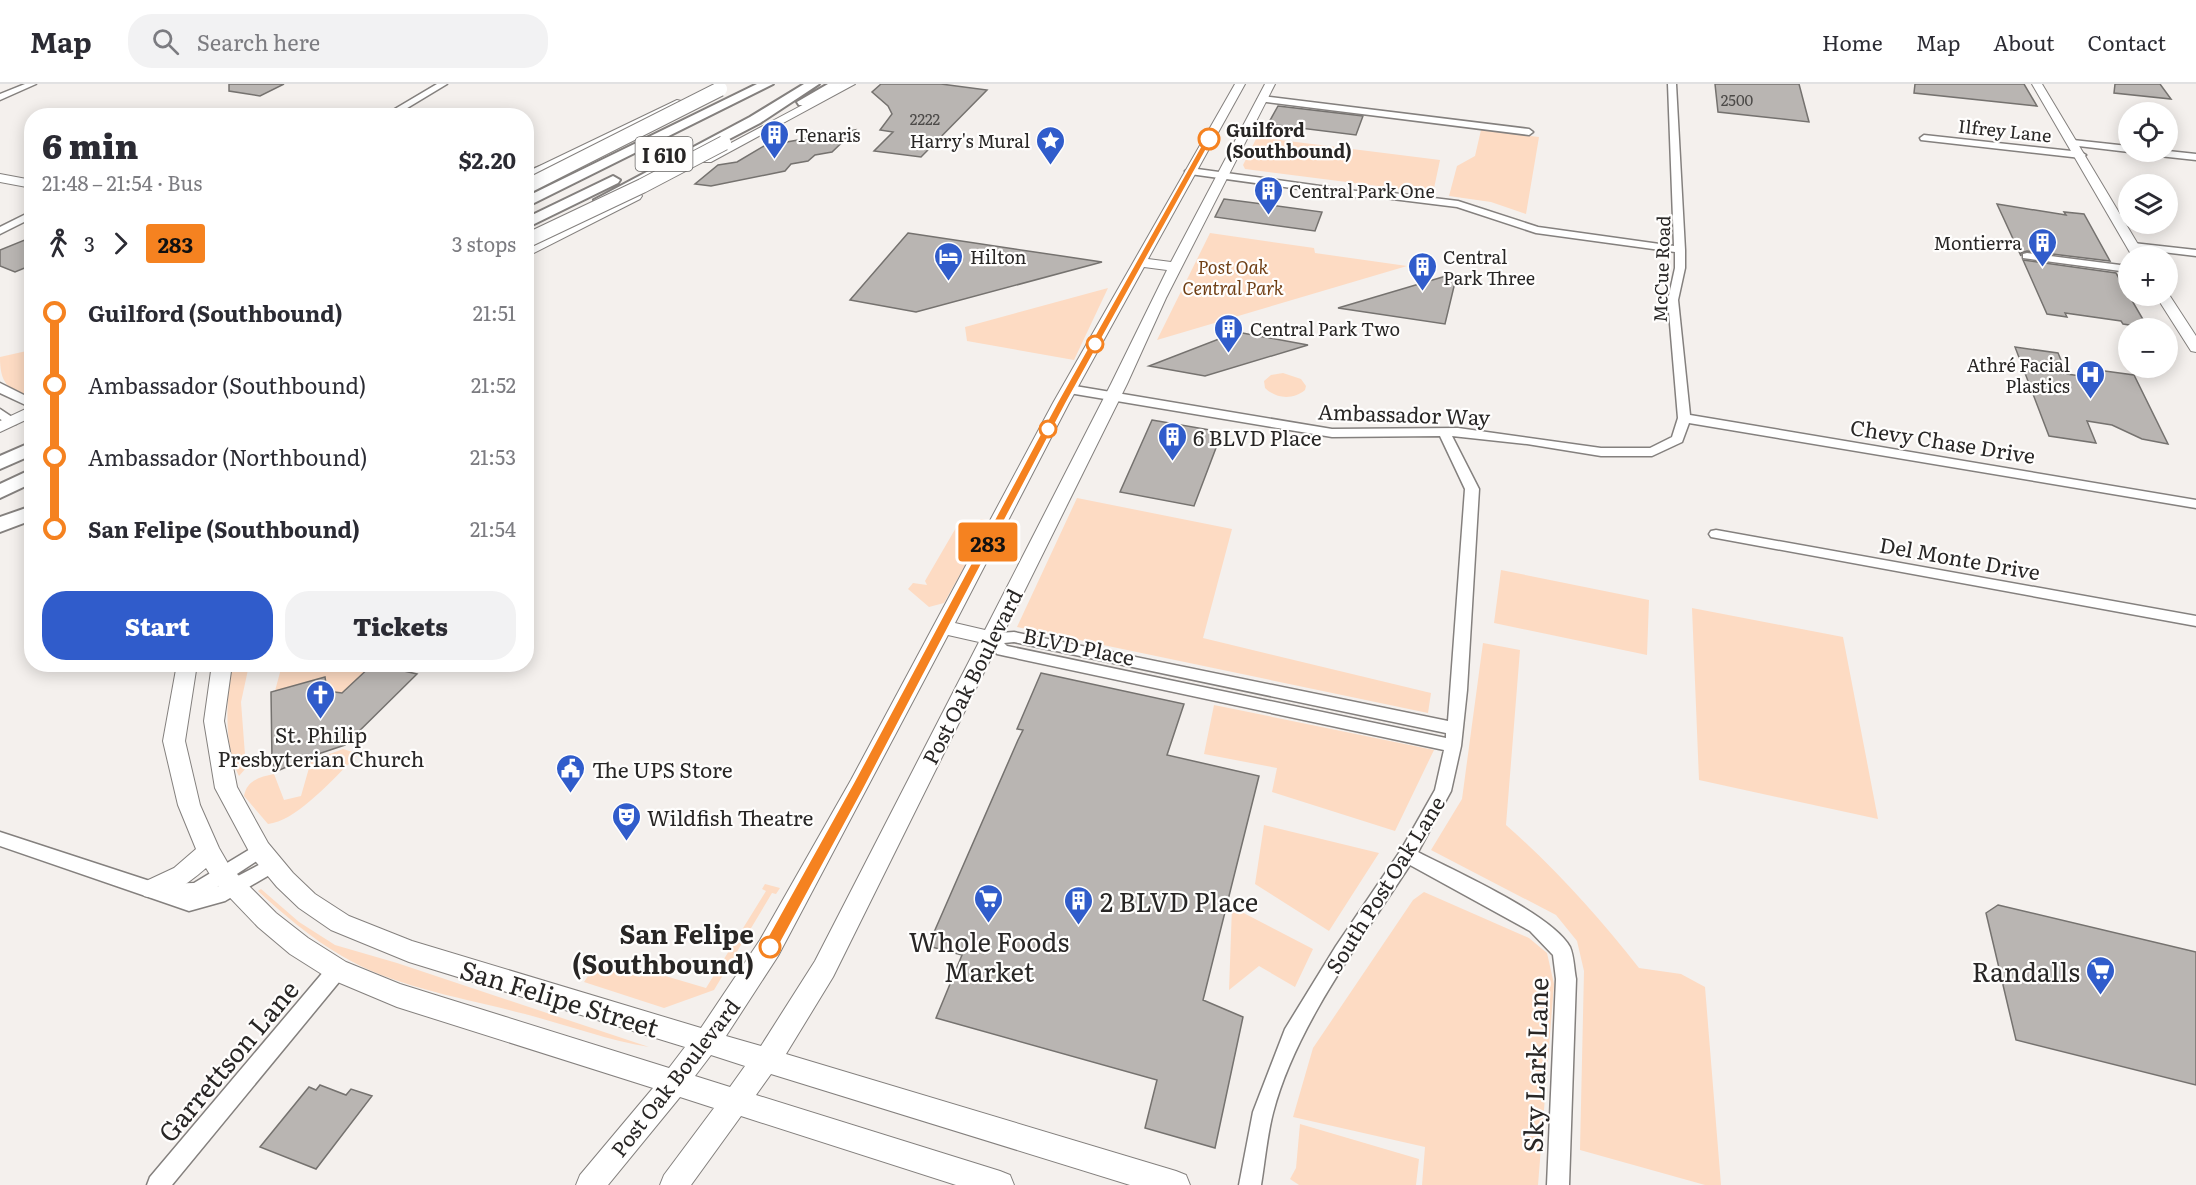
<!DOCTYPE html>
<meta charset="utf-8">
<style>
:root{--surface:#fff;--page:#f2f2f3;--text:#2b2b33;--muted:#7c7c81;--line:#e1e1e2;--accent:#305ccb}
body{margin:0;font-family:Literata,serif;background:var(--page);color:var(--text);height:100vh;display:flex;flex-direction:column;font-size:22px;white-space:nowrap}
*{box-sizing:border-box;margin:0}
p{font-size:20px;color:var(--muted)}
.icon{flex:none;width:33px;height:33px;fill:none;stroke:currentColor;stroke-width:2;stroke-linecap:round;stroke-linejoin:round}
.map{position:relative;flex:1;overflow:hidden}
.side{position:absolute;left:24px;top:24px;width:510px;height:564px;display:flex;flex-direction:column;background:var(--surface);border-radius:24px;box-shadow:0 3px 15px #0003}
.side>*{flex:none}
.badge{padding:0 12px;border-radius:4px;font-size:21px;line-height:39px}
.tools{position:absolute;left:2118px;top:18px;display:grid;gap:12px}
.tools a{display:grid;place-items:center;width:60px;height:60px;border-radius:50%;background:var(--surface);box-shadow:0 3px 15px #0003;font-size:30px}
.map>.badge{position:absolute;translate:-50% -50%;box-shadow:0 0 0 3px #fff}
.legs{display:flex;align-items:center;gap:9px;height:66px;padding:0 18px;font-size:20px}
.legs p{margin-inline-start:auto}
.summary{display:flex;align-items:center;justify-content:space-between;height:102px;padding:0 18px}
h1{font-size:33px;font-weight:800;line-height:45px}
.button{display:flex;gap:12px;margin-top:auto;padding:12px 18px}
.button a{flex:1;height:69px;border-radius:24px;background:var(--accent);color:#fff;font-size:24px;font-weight:800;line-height:69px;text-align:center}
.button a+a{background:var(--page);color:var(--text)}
ul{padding:0 18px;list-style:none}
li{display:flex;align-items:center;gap:21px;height:72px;font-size:22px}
li i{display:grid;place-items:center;width:9px;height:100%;margin:0 8px;background:currentColor}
li i::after{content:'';width:15px;height:15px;margin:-8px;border:4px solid;border-radius:50%;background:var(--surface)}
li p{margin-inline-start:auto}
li:first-child i{background:linear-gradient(#0000 50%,currentColor 0)}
li:last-child i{background:linear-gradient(currentColor 50%,#0000 0)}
header{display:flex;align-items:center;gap:36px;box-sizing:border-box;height:84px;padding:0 30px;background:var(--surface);border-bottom:2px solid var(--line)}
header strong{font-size:28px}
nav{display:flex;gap:33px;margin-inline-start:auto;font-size:21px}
.search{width:420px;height:54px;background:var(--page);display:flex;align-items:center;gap:15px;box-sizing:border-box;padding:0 21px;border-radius:24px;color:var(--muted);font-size:22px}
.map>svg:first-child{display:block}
.green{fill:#fddbc3}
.building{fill:#b9b5b2;stroke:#75726f;stroke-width:1.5}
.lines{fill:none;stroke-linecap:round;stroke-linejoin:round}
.minor-casing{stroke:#84807e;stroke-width:3}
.major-casing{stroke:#84807e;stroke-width:2}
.highway-casing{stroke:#84807e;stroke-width:4}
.minor{fill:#fff;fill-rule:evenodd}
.major{fill:#fff;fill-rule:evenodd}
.highway{fill:#fff;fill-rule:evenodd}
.highway-bridge-casing{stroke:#84807e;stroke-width:16;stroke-linecap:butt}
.highway-bridge{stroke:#fff;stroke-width:14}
.line-1{fill:#f58220;stroke:#fff;stroke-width:1.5}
.stop-1-dot{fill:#fff;stroke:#f58220;stroke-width:3}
.labels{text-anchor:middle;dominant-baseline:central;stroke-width:4.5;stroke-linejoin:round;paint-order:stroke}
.far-number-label{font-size:15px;fill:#4c4a48}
.far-stop-label{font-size:18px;font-weight:bold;fill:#282625;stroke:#fffefd;text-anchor:start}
.far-street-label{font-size:18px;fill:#282625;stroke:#fffefd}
.far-poi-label{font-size:18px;fill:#282625;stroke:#fffefd;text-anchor:start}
.far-park-label{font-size:18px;font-style:italic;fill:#703f15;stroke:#fffefd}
.shield{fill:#fffefd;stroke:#686766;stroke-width:1.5}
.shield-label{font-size:20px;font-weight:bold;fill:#282625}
.street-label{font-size:21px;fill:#282625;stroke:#fffefd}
.poi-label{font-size:21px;fill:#282625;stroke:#fffefd;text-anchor:start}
.near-poi-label{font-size:26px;fill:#282625;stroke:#fffefd;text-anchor:start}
.near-stop-label{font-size:26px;font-weight:bold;fill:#282625;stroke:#fffefd;text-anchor:end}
.near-street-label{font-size:26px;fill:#282625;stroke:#fffefd}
</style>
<header>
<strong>Map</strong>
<div class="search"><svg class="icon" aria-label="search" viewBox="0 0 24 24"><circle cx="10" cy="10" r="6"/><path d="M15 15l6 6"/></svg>Search here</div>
<nav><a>Home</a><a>Map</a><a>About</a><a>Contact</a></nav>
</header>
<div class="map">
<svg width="2196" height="1101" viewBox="0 0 2196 1101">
<rect width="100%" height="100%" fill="#f4f0ed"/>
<!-- green -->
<path class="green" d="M1481,46L1539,53L1526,130L1491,118L1449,112L1457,82L1475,72Z
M1257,53L1440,76L1433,109L1245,85L1243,81Z
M1210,149L1314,164L1315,169L1407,182L1157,256Z
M1108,204L1074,276L967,257L965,243Z
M31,266V314C7,305 0,299 0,273Z
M1283,289L1301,295L1306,302L1305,306C1293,316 1276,315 1265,304L1264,297L1271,291Z
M1077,414L1232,445L1203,554L1431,609L1428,629L1017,543Z
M981,435L990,437L944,519L929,523L908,505L913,499L927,501L925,497L957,442L971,444Z
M1501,486L1649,516L1647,571L1494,539Z
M1692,524L1843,553L1878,735L1699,696Z
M1483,559L1520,566L1506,741C1555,784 1599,833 1639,884L1681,890L1705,903L1721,1101H1705L1580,1066L1584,887L1577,857L1556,831L1431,766L1462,715Z
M231,581H249L241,618L246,684L239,692C223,662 227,614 231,581Z
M282,581H373L342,609L327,607L324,593L275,607Z
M1214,621L1434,666L1395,747L1272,708L1277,684L1204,670Z
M343,665L359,670C336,691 298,737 268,740L244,712C247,696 260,693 274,690L284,716L301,712L311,677Z
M1264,741L1379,769L1329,847L1255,800Z
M765,800L780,804L776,810L772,809L714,906L664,924L584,898L596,880L640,893L645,886L706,904L766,807L762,805Z
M261,805L299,838L335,861L397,879L649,963C607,956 567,941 525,930C465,914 396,904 342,872C311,854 284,831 258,807Z
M1424,808L1529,854L1547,869L1554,900L1538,1101H1422L1425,1063L1293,1033L1313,964L1413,816Z
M1232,823L1313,865L1295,903L1259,882L1229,906Z
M1300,1040L1419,1075L1416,1101H1299L1290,1095L1296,1084Z"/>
<!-- building -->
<path class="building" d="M229,0H284L260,12L229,7Z
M881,0H941L987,6L921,73L874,67L893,48L880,46L892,30L888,22L872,8Z
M1715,0H1799L1809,38L1718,28Z
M1915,0H2024L2037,22L1914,9Z
M2115,0H2160L2171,15L2114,9Z
M1278,22L1363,32L1356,51L1268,40Z
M855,46L832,68L815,71L808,77L791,80L785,87L711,102L695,100L718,81L737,78L764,62Z
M1224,115L1322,128L1315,147L1215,133Z
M1997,120L2066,131L2064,128L2084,130L2110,177L2027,167L2021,169V172Z
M908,149L1102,178L916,228L850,216Z
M32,153V181L15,188L0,182V166Z
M2023,176L2116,189L2148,244L2123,240L2121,237L2065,229L2067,233L2047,230Z
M1457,190L1445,240L1338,224L1446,192Z
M1237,248L1308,261L1205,292L1149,282Z
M2015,263L2058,269L2067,290L2094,294L2105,287L2134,291L2168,360L2142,355L2112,341L2087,337L2096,359L2049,352Z
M1152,336L1222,348L1194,422L1120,408Z
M373,580L417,590L345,661L318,670V673L309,678L291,681L275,688L272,676L271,608L325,593L327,607L342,609Z
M1041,589L1184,620L1167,671L1259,692L1203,916L1243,933L1215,1064L1145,1044L1157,996L936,934L962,871L928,862L1018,656L1023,646L1017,645Z
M1998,821L2196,868V1001L2016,956L1986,829Z
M320,1001L346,1011L351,1005L372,1012L316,1085L260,1063L309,1003L316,1006Z"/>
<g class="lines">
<defs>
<path id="minor" d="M25,0H36L0,16V10Z
M437,0H447L394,32H383Z
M1668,0H1676L1685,166V184L1678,216L1690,331L2196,416V424L1689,339L1682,358L1652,372H1601L1527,360L1452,352L1479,405L1467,606L1461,662L1451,707L1418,768C1454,787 1552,830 1570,863C1574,872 1574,885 1576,895L1569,1101H1547L1556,895L1553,871L1530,847L1410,781C1362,855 1295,943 1273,1029C1267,1052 1265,1077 1261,1101H1239L1253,1028L1285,945L1336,862L1401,766L1435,706L1444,666L1006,572L997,570L982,554L985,550L1014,548L1448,637L1465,405L1440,352L1332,353L1069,309L1063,305L1069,301L1332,345L1458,344L1601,364H1650L1672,353L1678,334L1668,216L1675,184V168L1536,149L1457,123L1368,112L1356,113L1190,90L1185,87L1190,84L1356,107L1368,106L1458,117L1538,143L1674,162ZM1014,558L1446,649V654L1007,562L1004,559Z
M1262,12L1529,45L1533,48L1529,51L1259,17L1258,15Z
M1924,51L2081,68L2086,71L2081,74L1921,56L1920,54Z
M2073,56L2128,62L2129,68L2070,61V57Z
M2168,67L2196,70V76L2150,71L2145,68Z
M32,127V134L0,150V143Z
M2133,159L2196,166V172L2129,164V160Z
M2027,169L2128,182V188L2023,174V170Z
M0,299L32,315V324L0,309Z
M0,325L18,337L16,340H8L0,335Z
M1716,446L2196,532V542L1711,453L1709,450L1711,447Z
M0,748L159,800L194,799L260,759L266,761L269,766L266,771L217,803L272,774L278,776L281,781L278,786L225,817L189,827L0,762Z
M337,877L344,880L347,886L344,892L172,1101H147L150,1093L330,880Z"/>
<path id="major" d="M842,0H855L711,78H703L701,75Z
M1235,0H1245L1148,175L1171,178L1265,0H1275L1166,214L1127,300L833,893L786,970L1176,1087L1186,1091L1190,1101H1130L771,990L756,1011L1000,1087L1010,1091L1014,1101H956L741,1032L691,1101H660L664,1091L714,1024L680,1013L608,1101H576L580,1091L653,1004L397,923L328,894L290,870L258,843L214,797L206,784C191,797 164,819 144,812L140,805L144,798L174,784L196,765L178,721L163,657L177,580H197L185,657L200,721L219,764L230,783L276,829L308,854L346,878L400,900L669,984L685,963L409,878L331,846L299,824L277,803L252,773L215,704L204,637L212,580H232L224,637L237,703L268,759L293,789L315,810L349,832L412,857L701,944L760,856L851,696L1053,319ZM1144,183L1167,186L1111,300L985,546L955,539L1069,319ZM948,551L979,558L815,877L761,962L726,952L778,872ZM711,971L745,982L730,1003L695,992Z
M2032,0H2042L2145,172H2132Z
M677,16L681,17V21L537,91H529L527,88Z
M0,90L32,96V104L0,98Z
M636,108L640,109L642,112L640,115L526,173V163Z
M2168,209L2196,252V268L2191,267L2156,212H2168Z
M32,322V333L0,348V337Z"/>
<path id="highway" d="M757,0H773L526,123V113Z
M804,0H819L760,39L606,119H596L594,116L750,33Z
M828,0H843L807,21H799L797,18Z
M566,74L573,78L571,81L526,97V88Z
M613,92L620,96L618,99L526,144V134Z
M32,358V371L0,385V372Z
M32,385V399L0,414V400Z
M32,422V436L0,448V433Z"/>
</defs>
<!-- minor casing -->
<use href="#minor" class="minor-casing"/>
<!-- major casing -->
<use href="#major" class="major-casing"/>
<!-- highway casing -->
<use href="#highway" class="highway-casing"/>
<!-- minor -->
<use href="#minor" class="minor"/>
<!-- major -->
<use href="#major" class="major"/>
<!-- highway -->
<use href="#highway" class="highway"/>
<defs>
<path id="highway-bridge" d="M526,103L720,5
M526,157L642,102L724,59"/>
</defs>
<!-- highway-bridge casing -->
<use href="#highway-bridge" class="highway-bridge-casing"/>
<!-- highway-bridge -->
<use href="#highway-bridge" class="highway-bridge"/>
</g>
<!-- line-1 -->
<path class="line-1" d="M1206,53L1212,55L1066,319L863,706L776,867L770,869L765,867L763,863L765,858L854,698L1057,319Z"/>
<!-- icons -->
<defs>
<symbol id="building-pin" viewBox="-11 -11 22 30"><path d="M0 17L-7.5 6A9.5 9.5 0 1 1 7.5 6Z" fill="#305ccb" stroke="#fffefd"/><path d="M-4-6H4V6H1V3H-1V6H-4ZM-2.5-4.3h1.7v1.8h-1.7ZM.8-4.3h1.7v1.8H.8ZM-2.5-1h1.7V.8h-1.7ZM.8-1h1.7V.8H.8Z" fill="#fff"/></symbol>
<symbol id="sight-pin" viewBox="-11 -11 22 30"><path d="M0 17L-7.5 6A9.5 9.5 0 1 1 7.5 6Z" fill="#305ccb" stroke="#fffefd"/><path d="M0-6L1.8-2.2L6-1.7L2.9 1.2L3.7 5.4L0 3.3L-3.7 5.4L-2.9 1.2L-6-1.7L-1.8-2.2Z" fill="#fff"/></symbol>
<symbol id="hotel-pin" viewBox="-11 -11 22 30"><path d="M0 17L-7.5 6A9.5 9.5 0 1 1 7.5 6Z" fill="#305ccb" stroke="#fffefd"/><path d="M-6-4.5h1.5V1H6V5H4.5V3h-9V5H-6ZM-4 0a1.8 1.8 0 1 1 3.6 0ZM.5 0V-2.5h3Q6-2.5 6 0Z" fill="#fff"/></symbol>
<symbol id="hospital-pin" viewBox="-11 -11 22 30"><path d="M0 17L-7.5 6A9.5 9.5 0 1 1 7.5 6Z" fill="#305ccb" stroke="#fffefd"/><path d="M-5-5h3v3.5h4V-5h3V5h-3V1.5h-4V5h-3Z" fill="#fff"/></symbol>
<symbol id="church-pin" viewBox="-11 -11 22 30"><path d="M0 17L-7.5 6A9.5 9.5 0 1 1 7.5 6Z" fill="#305ccb" stroke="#fffefd"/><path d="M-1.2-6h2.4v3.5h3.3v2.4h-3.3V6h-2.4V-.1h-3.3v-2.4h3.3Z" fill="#fff"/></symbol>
<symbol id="civic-pin" viewBox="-11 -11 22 30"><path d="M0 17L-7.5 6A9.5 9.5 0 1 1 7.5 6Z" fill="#305ccb" stroke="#fffefd"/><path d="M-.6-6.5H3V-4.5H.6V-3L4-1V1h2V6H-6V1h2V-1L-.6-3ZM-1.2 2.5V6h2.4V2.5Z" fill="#fff"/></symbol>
<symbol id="theatre-pin" viewBox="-11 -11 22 30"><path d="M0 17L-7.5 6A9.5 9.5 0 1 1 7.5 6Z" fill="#305ccb" stroke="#fffefd"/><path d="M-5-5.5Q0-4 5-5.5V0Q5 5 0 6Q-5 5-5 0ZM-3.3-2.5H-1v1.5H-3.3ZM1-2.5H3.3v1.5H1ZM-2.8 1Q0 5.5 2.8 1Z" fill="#fff"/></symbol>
<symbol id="supermarket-pin" viewBox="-11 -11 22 30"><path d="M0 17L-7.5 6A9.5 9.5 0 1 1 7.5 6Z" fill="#305ccb" stroke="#fffefd"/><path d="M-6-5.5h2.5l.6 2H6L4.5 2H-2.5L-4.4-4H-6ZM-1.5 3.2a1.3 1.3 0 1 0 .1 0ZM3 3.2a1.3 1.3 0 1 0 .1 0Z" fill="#fff"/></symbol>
</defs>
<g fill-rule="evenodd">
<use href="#building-pin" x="758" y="34" width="33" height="45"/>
<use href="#sight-pin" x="1034" y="40" width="33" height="45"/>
<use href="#building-pin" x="1252" y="90" width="33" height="45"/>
<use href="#building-pin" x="2026" y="142" width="33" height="45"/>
<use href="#hotel-pin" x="932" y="156" width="33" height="45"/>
<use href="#building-pin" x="1406" y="166" width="33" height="45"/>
<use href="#building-pin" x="1212" y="228" width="33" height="45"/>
<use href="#hospital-pin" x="2074" y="274" width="33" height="45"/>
<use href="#building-pin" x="1156" y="336" width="33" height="45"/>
<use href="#church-pin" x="304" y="594" width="33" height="45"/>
<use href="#civic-pin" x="554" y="668" width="33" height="45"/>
<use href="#theatre-pin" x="610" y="716" width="33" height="45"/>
<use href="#supermarket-pin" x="972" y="798" width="33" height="45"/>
<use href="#building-pin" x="1062" y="800" width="33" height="45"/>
<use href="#supermarket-pin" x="2084" y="870" width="33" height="45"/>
</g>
<!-- markers -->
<g class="stop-1-dot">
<circle cx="1209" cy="55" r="10"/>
<circle cx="1095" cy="260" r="8"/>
<circle cx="1048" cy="345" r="8"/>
<circle cx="770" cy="863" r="10"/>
</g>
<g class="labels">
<!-- far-number labels -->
<g class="far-number-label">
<text x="1737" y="15">2500</text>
<text x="925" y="34">2222</text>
</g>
<!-- far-stop labels -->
<g class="far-stop-label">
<text x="1226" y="45">Guilford<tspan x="1226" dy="21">(Southbound)</tspan></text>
</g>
<!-- far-street labels -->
<g class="far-street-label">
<text transform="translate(2005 46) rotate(6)">Ilfrey Lane</text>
<text transform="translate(1661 185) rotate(-88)">McCue Road</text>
</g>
<!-- far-poi labels -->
<g class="far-poi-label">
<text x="795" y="50">Tenaris</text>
<text x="1030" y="56" text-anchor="end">Harry's Mural</text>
<text x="1289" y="106">Central Park One</text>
<text x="2022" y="158" text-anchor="end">Montierra</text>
<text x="970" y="172">Hilton</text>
<text x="1443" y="172">Central<tspan x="1443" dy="21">Park Three</tspan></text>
<text x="1250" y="244">Central Park Two</text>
<text x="2070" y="280" text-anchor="end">Athré Facial<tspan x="2070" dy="21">Plastics</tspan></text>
</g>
<!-- far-park labels -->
<g class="far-park-label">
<text x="1233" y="182">Post Oak<tspan x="1233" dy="21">Central Park</tspan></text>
</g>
<!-- shield labels -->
<rect class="shield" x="635.5" y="53" width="57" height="34" rx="4.5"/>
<g class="shield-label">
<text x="664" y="70">I 610</text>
</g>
<!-- street labels -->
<g class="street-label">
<text transform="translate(1404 329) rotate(2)">Ambassador Way</text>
<text transform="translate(1943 356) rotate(9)">Chevy Chase Drive</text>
<text transform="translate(1960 473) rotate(10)">Del Monte Drive</text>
<text transform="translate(1079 561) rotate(12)">BLVD Place</text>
<text transform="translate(971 592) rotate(-63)">Post Oak Boulevard</text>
<text transform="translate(1384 800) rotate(-58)">South Post Oak Lane</text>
<text transform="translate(674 993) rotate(-52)">Post Oak Boulevard</text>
</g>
<!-- poi labels -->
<g class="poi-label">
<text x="1193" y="352">6 BLVD Place</text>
<text x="321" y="649" text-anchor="middle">St. Philip<tspan x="321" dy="24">Presbyterian Church</tspan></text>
<text x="592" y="684">The UPS Store</text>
<text x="647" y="732">Wildfish Theatre</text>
</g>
<!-- near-poi labels -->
<g class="near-poi-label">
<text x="1100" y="816">2 BLVD Place</text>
<text x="989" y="856" text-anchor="middle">Whole Foods<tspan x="989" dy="30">Market</tspan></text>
<text x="2080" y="886" text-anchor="end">Randalls</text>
</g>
<!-- near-stop labels -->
<g class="near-stop-label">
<text x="754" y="848">San Felipe<tspan x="754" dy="30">(Southbound)</tspan></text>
</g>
<!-- near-street labels -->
<g class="near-street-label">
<text transform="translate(560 913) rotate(17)">San Felipe Street</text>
<text transform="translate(227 976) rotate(-50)">Garrettson Lane</text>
<text transform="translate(1534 981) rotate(-88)">Sky Lark Lane</text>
</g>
</g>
</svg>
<div class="tools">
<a><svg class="icon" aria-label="locate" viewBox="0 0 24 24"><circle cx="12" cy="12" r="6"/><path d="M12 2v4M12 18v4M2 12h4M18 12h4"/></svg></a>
<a><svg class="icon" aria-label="layers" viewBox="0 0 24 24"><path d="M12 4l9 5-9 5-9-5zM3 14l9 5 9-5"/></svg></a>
<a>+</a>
<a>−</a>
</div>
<b class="badge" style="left:988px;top:458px;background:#f58220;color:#111">283</b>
<section class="side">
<div class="summary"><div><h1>6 min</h1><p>21:48 – 21:54 · Bus</p></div><b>$2.20</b></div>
<div class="legs"><svg class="icon" aria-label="walk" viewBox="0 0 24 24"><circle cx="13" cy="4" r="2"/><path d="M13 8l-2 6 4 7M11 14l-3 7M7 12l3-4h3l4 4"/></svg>3<svg class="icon" aria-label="forward" viewBox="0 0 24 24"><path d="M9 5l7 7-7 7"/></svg><b class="badge" style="background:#f58220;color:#111">283</b><p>3 stops</p></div>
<ul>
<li><i style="color:#f58220"></i><b>Guilford (Southbound)</b><p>21:51</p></li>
<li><i style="color:#f58220"></i><span>Ambassador (Southbound)</span><p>21:52</p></li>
<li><i style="color:#f58220"></i><span>Ambassador (Northbound)</span><p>21:53</p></li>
<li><i style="color:#f58220"></i><b>San Felipe (Southbound)</b><p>21:54</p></li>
</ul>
<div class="button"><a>Start</a><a>Tickets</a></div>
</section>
</div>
